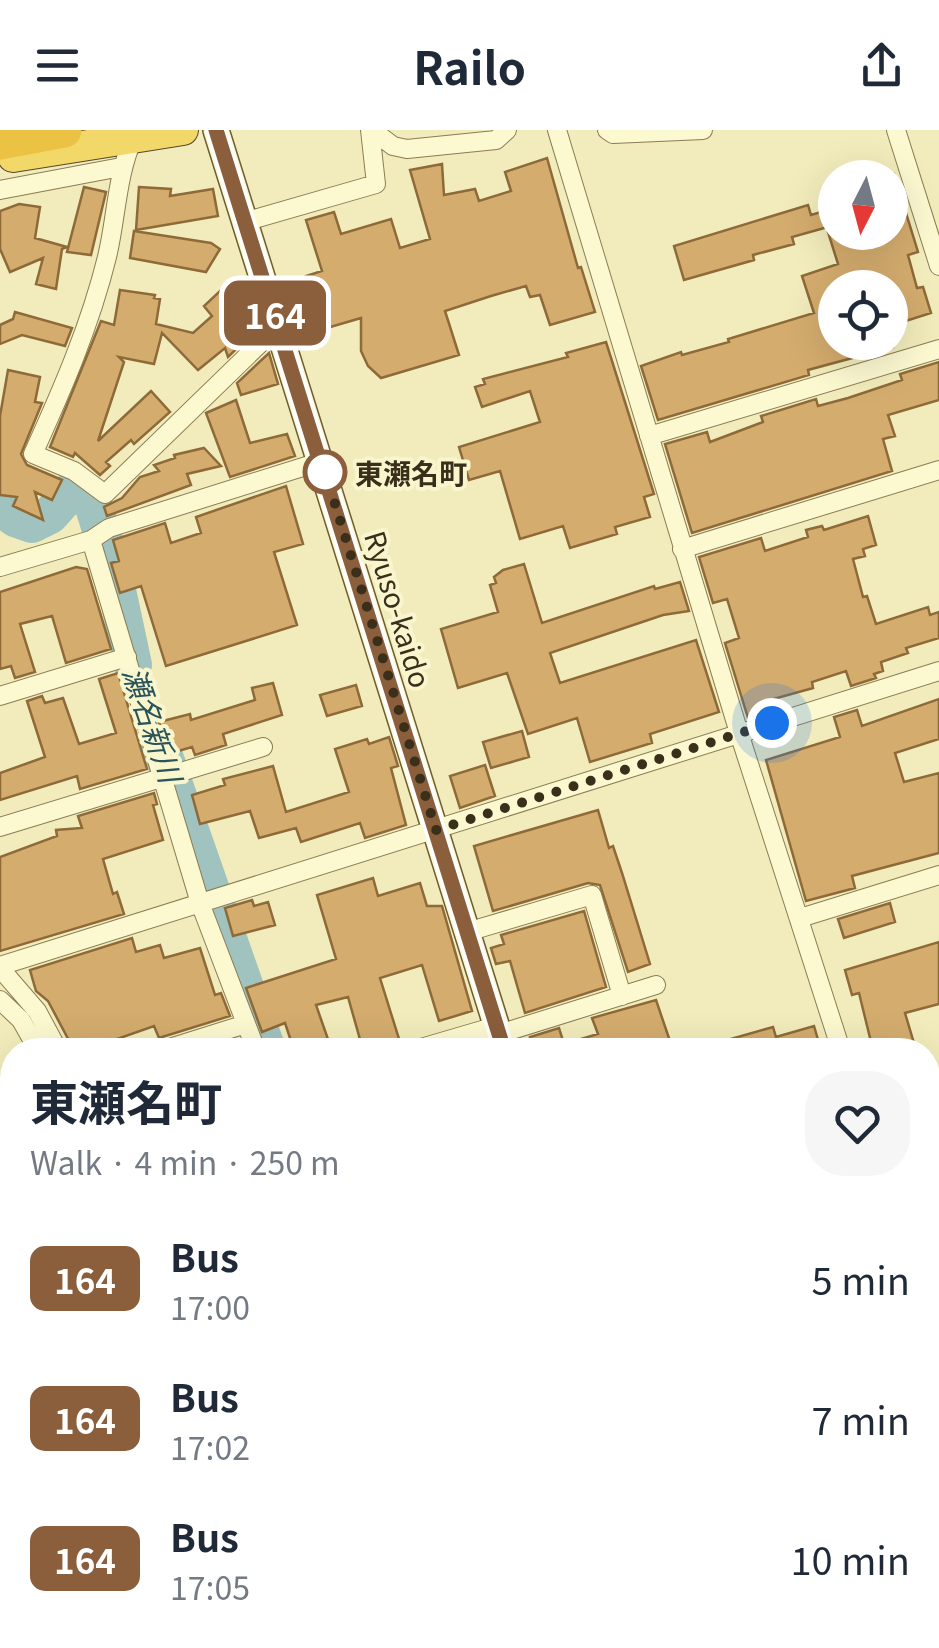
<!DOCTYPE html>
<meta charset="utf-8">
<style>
:root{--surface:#fff;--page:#f6f6f7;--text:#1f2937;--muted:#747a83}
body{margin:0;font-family:Georgia,"Noto Sans JP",serif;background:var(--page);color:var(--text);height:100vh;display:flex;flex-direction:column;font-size:38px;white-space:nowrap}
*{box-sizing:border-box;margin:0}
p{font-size:32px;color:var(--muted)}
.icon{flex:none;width:55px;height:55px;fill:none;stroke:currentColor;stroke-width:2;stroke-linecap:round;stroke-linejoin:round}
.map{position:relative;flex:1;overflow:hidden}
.panel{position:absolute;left:0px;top:908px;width:940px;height:612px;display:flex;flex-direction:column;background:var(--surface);border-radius:40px 40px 0 0;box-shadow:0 10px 40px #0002}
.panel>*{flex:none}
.badge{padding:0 20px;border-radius:15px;font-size:35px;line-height:65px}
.needle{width:65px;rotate:186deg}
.fabs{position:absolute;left:818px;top:30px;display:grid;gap:20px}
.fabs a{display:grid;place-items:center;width:90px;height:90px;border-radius:50%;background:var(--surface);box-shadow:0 10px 40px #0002;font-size:50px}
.you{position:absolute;width:50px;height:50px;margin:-25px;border:8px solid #fff;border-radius:50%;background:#1a73e8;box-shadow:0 0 0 15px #1a73e833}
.map>.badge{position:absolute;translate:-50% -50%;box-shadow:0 0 0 5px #fff}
.round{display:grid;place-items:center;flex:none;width:105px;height:105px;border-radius:40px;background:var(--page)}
.head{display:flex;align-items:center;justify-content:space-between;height:170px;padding:0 30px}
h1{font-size:48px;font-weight:700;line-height:75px}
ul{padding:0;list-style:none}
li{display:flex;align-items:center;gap:30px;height:140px;padding:0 30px}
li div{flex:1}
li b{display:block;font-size:38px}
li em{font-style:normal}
li .badge{min-width:110px;font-weight:700;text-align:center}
header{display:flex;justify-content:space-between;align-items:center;height:130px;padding:0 30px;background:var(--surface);font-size:45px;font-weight:700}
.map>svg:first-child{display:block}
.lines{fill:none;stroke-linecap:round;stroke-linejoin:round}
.river{stroke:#a1c3bf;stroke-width:38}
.building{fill:#d4ac6e;stroke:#8d6a38;stroke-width:2.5}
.minor-casing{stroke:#8b7c54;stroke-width:20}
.secondary-casing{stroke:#6d5d37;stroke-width:28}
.trunk-casing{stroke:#584829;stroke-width:32}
.motorway-casing{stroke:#584829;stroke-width:38}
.minor{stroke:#fcf8d0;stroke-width:18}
.secondary{stroke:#fcf8d0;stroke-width:25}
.trunk{stroke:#f2d869;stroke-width:30}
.motorway{stroke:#ebc243;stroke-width:35}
.line-casing{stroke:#fff;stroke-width:22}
.line{stroke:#8b5e3c;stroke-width:15}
.walk{stroke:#392f1a;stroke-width:10;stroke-dasharray:0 18}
.stop-dot{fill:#fff;stroke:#8b5e3c;stroke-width:5}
.labels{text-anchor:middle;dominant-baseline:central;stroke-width:8;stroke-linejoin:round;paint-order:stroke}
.stop-label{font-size:28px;font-weight:bold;fill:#392f1a;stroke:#f9f5cd;text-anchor:start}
.street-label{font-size:28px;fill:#392f1a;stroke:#f9f5cd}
.water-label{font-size:30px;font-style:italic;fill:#28545a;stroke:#f9f5cd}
</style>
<header><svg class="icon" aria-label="menu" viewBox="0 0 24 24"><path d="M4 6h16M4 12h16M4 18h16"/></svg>Railo<svg class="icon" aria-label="share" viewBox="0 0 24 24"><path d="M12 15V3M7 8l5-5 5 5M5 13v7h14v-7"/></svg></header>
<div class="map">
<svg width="939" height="1518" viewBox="0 0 939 1518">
<rect width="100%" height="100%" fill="#f2ecbc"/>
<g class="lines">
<!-- river -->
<path class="river" d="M0,375L15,388L32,394L50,385L74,358L93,374L111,432L133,535
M157,606L267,920
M490,1508L496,1518"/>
</g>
<!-- building -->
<path class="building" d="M547,28L578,138L581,137L595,182L550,195L540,165L530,167L526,156L491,166L445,181L459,225L381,248L368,236L361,221V188L310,203L305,188L318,184L306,146L322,141L306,90L334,82L341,104L391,89L400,118L430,109L410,40L442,34L444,65L475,59L479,71L511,61L505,42Z
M894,44L918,122L908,125L917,158L923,157L931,183L890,196V158H835V212H892L893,217L808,240L809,245L658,290L641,236L681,222L682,225L729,212L728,209L814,183L802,146L838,134L828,102H890V45Z
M84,57L106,62L91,125L67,122Z
M139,57L171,59L170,66L213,59L218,86L136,100Z
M19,74L40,77L35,108L67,117L62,119L56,159L36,154L43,128L10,142L0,119V81Z
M808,75L811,85L835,78V95L792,107L794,114L753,125L754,130L684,150L674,116Z
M134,101L211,113L220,119L206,142L130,128Z
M120,160L155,165L154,168L160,169L156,194L193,203L212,186L204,176L220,161L255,201L228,227L225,218L198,240L162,203L154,234L119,227L124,232L98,311L151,261L170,282L134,314L131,310L106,332L110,336L100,345L75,323L73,327L50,317L101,191L114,195Z
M15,182L72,198L65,216L22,205L0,214V195L13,189Z
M606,212L654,364L644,367L650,387L615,397L617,404L570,418L563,396L520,409L500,341L469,350L459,317L540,292L530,261L482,277L475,257L485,254L483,249L568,227L566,223Z
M269,223L278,254L241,265L237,253Z
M939,232V270L888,285L895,306L883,309L892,341L692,403L665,314L707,302L710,312L763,292L761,286L816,269L818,276L848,268L902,250L900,244Z
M8,240L40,247L35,272L42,273L21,324L27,335L62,350L52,370L35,362L43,390L13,376L17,367L0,365V286Z
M236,270L250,313L287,304L295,326L230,347L206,283Z
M204,318L221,336L187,344L191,355L107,386L104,377L122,368L140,347L159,341L154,335L175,328L174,325Z
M286,356L303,414L274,422L297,495L166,536L141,456L120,463L111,433L119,431L113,410L165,393L171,413L201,403L196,387Z
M868,386L876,415L863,419L865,426L853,429L863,467L867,466L876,494L928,477L930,485L939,482V508L906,518L908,523L881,532L883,541L874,544L876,548L851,556L846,541L812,552L813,558L766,571L769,581L748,588L725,513L739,508L727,469L713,473L699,427L761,408L765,421L808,407L806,400L822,396L824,400Z
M524,434L542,493L654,456L655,459L680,452L689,481L663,485L550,523L560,553L696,510L719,582L650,604L652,613L590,632L577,588L528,604L507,543L458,558L441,499L498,482L490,455L496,453L494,447L503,440Z
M76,437L87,439L111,519L66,533L52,486L20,494L35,542L15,548L11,536L0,539V462Z
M118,543L147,639L80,659L77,646L0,670V643L45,627L27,571L42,566L45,573L63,568L79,614L116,603L99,549Z
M273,553L282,585L223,604L226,615L195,625L192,617L168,624L159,592L190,584L191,590L255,570L252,558Z
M356,555L362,576L327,586L320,565Z
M939,569V609L895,623L904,652L939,643V723L852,746L855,758L806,771L766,630L840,607L834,587L857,580L862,596Z
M522,601L529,627L491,638L483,612Z
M389,607L398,636L391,638L406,695L365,708L360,693L301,712L296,698L259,708L250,681L200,694L192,665L225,655L223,649L273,636L286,682L349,662L335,619L367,609L369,614Z
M485,635L495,666L460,678L450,646Z
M154,663L157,674L153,675L163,710L103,729L113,764L117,762L124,784L0,821V727L57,706L56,700L82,698L78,686Z
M598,680L609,718L613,716L622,743L650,834L628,842L600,755L588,753L493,781L474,716Z
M373,748L378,766L420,753L427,776H442L472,881L439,891L422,835L380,848L399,909L363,920L348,867L316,875L330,915L315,920H294L285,893L262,902L246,858L336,829L317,765Z
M252,770L254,776L268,772L275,795L233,806L225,778Z
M890,773L895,792L844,808L838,789Z
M584,781L606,857L525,883L510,831L496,834L491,818L504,814L501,805Z
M132,808L136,822L160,815L164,828L200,818L215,865L221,863L230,886L159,908L154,896L97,916L98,920H74L48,871L36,861L30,840Z
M939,812V874L905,883L916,920H873L859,863L852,865L845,840Z
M656,870L673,920H534L530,907L559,898L564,914L598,904L592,888Z
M814,896L821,920H710V915L773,897L776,907Z"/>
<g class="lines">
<defs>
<path id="minor" d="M372,0L393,16L407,19L496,10L507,0
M557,0L739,603L841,920
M607,0L613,4L703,0
M896,0L939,136
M134,6C116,47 117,85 107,127C90,196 62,260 33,324L74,341L105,364L279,195
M0,60L121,37
M244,92L376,54L370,0
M649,306L939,219
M91,410L200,773L256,920
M682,419L939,340
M0,437L91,410L109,398L322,331
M0,566L127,527
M0,697L263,617
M800,788L939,745
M467,802L592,765L622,866
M0,836L939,541
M0,838L37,881L58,920
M0,870L21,890L38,920
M499,904L656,855
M163,920L246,894
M414,920L496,896
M928,1041L939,1038
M928,1186L939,1222
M0,1218L12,1214
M351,1508L353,1518"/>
<path id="secondary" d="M216,0L504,920
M689,1508L693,1518"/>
<path id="trunk" d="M13,27L183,0"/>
<path id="motorway" d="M0,12L64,0"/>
</defs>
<!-- minor casing -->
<use href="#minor" class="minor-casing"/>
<!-- secondary casing -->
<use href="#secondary" class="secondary-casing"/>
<!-- trunk casing -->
<use href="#trunk" class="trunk-casing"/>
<!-- motorway casing -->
<use href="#motorway" class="motorway-casing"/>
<!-- minor -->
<use href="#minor" class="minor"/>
<!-- secondary -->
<use href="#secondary" class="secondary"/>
<!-- trunk -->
<use href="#trunk" class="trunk"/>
<!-- motorway -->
<use href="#motorway" class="motorway"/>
</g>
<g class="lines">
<defs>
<path id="line" d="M216,0L504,920"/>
</defs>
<!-- line casing -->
<use href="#line" class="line-casing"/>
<!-- line -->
<use href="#line" class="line"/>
<!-- walk -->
<path class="walk" d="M325,342L322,332L436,700L772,593"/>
</g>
<!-- markers -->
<circle class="stop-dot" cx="325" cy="342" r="20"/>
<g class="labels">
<!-- stop labels -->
<g class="stop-label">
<text x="355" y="342">東瀬名町</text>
</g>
<!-- street labels -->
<g class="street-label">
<text transform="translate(399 479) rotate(73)">Ryuso-kaido</text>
</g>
<!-- water labels -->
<g class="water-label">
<text transform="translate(154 594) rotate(71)">瀬名新川</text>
</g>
</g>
</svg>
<div class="fabs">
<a><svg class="needle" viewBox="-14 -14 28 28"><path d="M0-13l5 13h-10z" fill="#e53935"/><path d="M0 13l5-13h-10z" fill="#747a83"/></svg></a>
<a><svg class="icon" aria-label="locate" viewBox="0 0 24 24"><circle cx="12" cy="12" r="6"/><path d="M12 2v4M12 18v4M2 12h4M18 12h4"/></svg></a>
</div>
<div class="you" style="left:772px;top:593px"></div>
<b class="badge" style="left:275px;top:183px;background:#8b5e3c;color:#fff">164</b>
<section class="panel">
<div class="head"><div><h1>東瀬名町</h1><p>Walk · 4 min · 250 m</p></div><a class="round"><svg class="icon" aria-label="heart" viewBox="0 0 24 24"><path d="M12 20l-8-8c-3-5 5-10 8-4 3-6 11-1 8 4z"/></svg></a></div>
<ul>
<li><span class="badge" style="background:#8b5e3c;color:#fff">164</span><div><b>Bus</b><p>17:00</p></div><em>5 min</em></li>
<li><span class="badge" style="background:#8b5e3c;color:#fff">164</span><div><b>Bus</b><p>17:02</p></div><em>7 min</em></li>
<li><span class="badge" style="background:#8b5e3c;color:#fff">164</span><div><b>Bus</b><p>17:05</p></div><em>10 min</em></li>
</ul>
</section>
</div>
